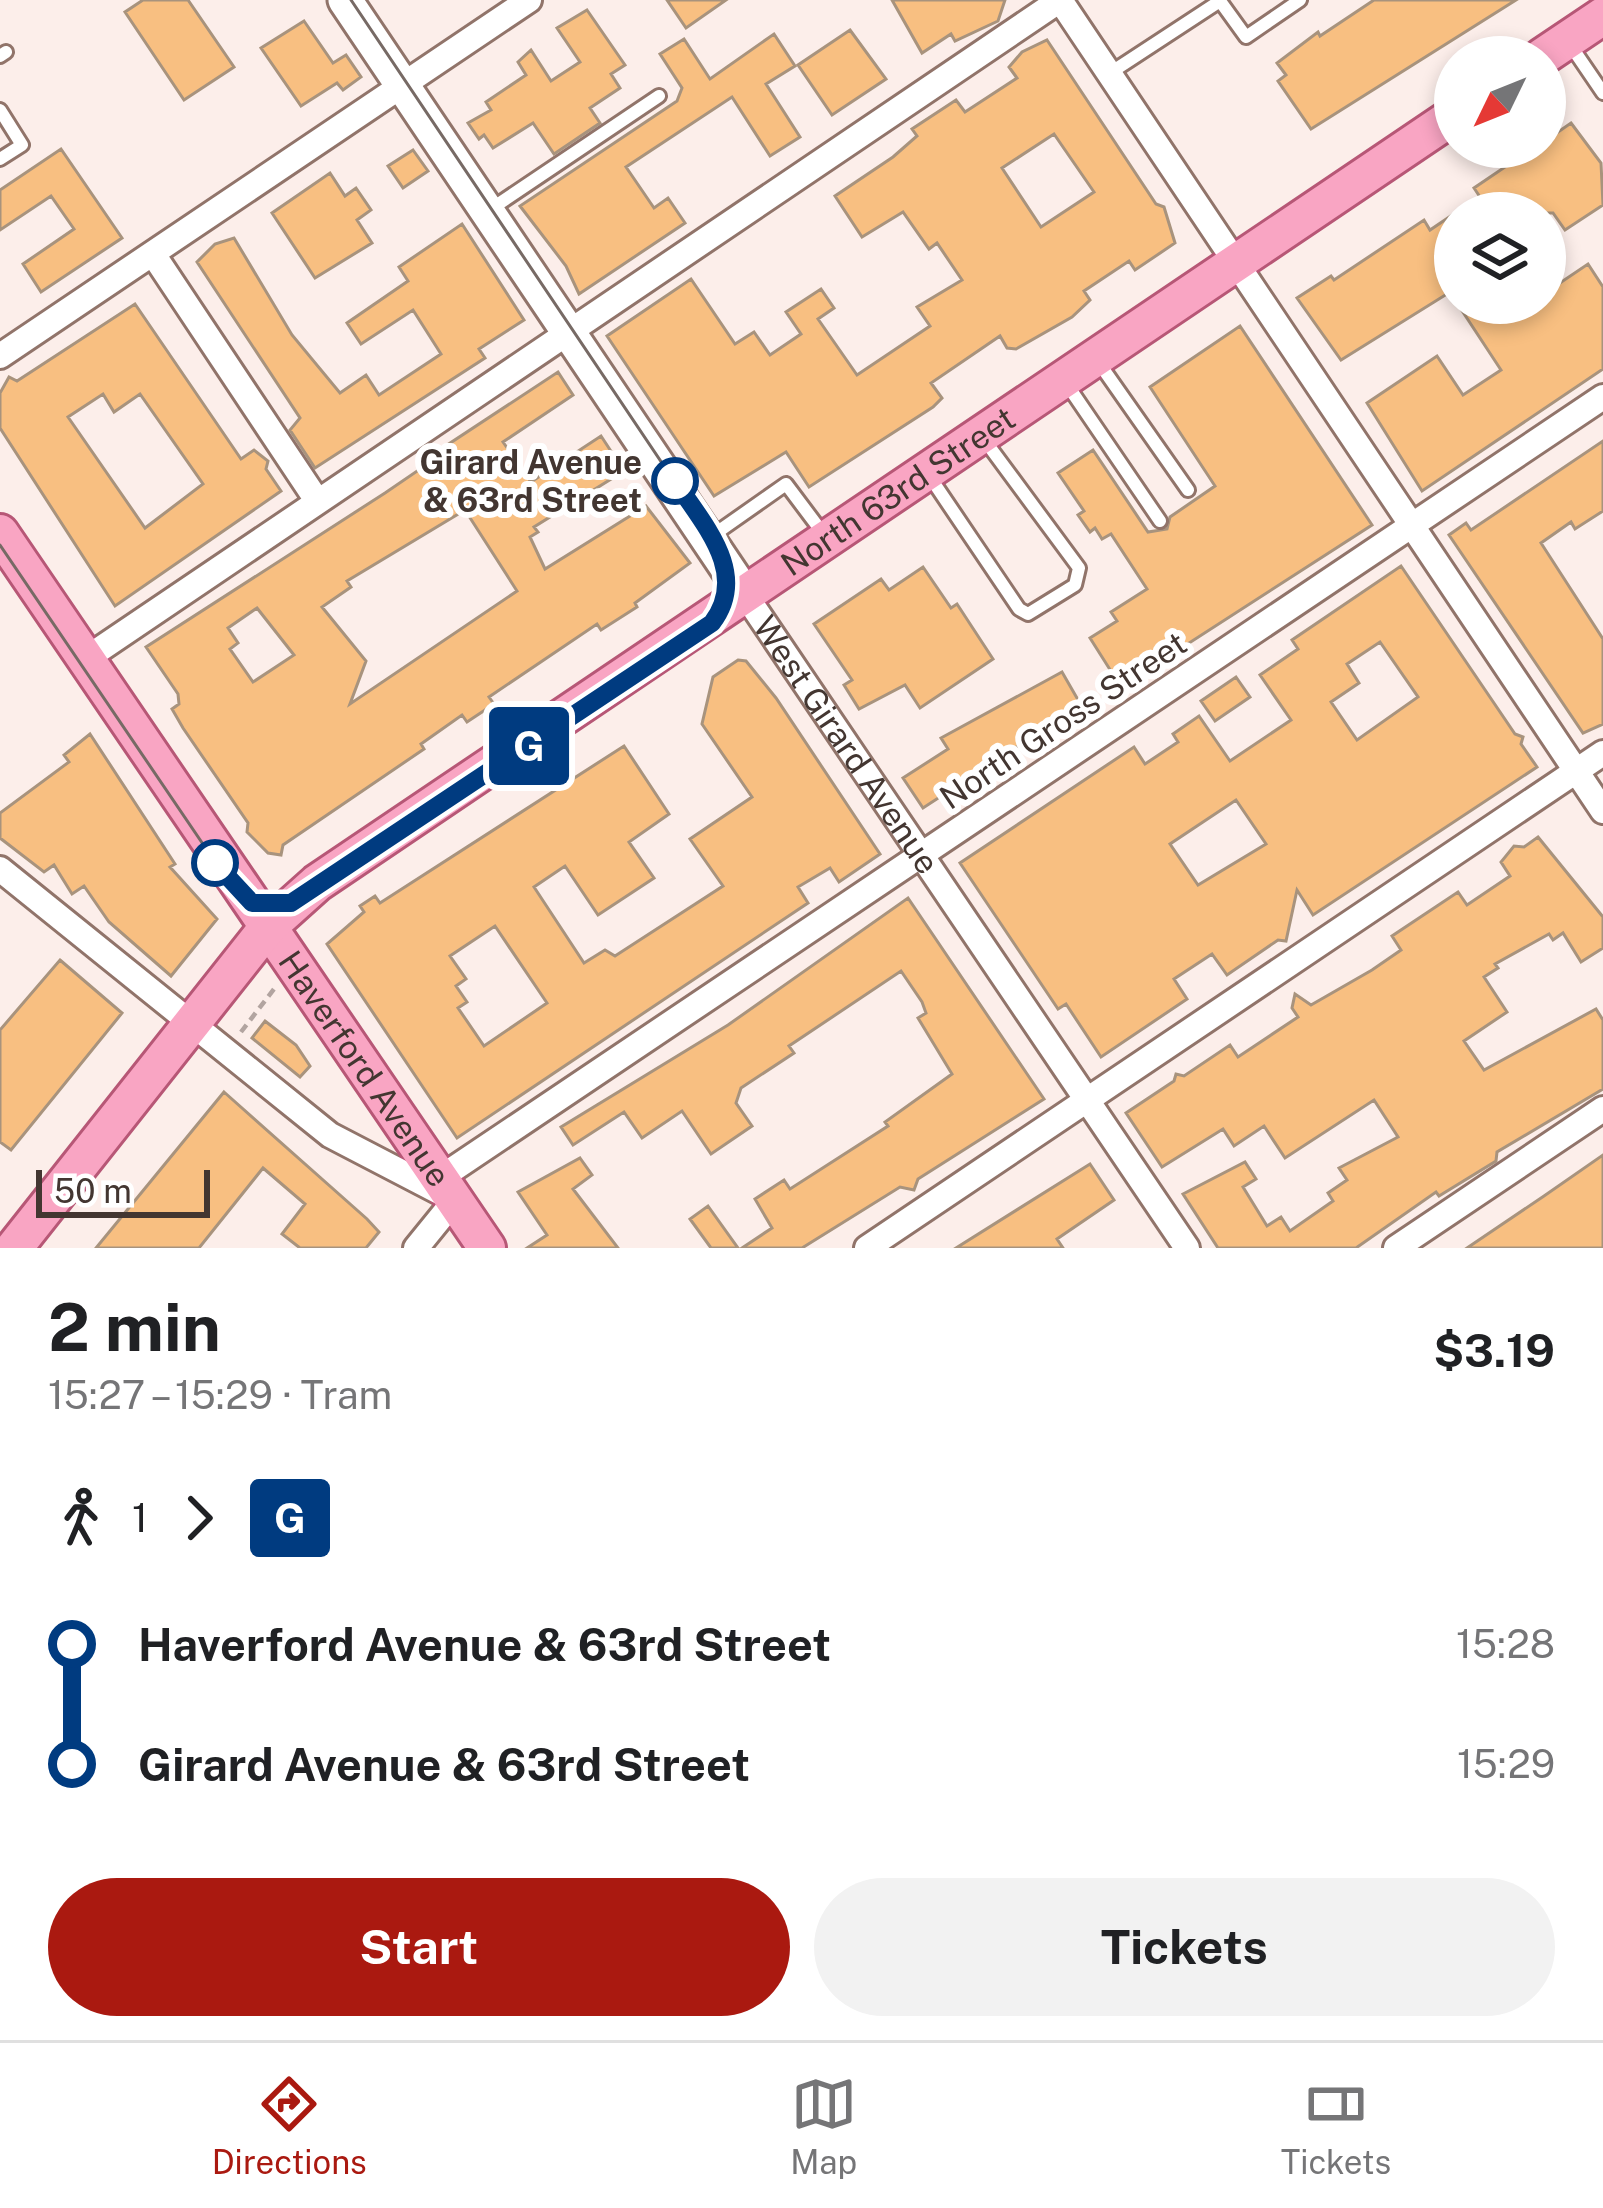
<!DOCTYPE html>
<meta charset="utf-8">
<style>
:root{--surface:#fff;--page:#f2f2f2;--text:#202124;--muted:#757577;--line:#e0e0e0;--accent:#aa1910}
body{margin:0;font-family:"Public Sans",sans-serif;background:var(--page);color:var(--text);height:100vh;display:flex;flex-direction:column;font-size:45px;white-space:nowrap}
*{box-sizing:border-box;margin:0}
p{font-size:39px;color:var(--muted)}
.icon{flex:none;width:66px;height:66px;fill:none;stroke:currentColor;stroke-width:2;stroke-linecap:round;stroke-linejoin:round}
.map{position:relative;height:1248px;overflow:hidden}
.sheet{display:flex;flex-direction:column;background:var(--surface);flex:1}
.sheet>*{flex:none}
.badge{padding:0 24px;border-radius:9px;font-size:42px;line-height:78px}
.needle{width:78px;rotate:227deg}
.fabs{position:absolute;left:1434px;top:36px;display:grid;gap:24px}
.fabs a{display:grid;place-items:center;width:132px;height:132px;border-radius:50%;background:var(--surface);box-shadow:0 6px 18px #0003;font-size:60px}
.scale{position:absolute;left:36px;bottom:30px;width:174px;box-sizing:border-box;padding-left:12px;border:6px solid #433631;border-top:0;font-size:33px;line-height:42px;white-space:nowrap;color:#433631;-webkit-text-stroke:9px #fff;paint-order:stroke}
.map>.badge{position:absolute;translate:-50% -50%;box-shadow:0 0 0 6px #fff}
.legs{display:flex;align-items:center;gap:18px;height:132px;padding:0 48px;font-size:39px}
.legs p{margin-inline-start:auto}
.summary{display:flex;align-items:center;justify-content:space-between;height:204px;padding:0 48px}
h1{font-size:66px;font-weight:700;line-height:90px}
.action{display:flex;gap:24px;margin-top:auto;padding:24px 48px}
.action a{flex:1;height:138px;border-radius:72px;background:var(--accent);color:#fff;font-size:48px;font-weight:700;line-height:138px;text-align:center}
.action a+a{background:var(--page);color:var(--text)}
ul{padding:0 48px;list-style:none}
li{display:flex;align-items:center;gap:42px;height:120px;font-size:45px}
li i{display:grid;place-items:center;width:18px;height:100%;margin:0 15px;background:currentColor}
li i::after{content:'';width:30px;height:30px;margin:-15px;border:9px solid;border-radius:50%;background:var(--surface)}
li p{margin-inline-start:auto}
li:first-child i{background:linear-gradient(#0000 50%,currentColor 0)}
li:last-child i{background:linear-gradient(currentColor 50%,#0000 0)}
.tabs{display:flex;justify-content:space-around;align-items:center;height:168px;border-top:3px solid var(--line);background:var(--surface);font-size:33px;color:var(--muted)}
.tabs a{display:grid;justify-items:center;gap:6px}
.tabs .active{color:var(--accent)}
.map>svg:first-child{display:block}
.building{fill:#f8bf81;stroke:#a8937d;stroke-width:3;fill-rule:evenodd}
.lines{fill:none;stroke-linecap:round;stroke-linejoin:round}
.lane-casing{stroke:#91746a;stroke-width:18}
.street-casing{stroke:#91746a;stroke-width:30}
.secondary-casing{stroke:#91746a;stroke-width:39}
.primary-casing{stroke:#b75776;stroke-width:42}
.path{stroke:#b2a4a0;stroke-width:4.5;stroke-dasharray:9 6;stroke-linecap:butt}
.lane{stroke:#fff;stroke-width:12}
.street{stroke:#fff;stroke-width:24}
.secondary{stroke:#fff;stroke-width:33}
.primary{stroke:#f9a5c3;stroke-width:36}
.tram{stroke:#776a65;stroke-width:3}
.line-1-casing{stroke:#fff;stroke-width:27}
.line-1{stroke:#003b80;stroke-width:18}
.stop-1-dot{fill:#fff;stroke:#003b80;stroke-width:6}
.labels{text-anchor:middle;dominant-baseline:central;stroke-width:12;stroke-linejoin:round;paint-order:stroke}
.stop-label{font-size:33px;font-weight:bold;fill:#433631;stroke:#fff;text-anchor:end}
.street-label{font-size:33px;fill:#433631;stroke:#fff}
</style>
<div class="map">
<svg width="1603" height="1248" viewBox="0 0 1603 1248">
<rect width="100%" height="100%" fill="#fceeea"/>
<!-- building -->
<path class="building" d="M143,0H188L234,67L184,100L125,12Z
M667,0H726L686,28Z
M892,0H1005L998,21L955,41L951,34L922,53Z
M1374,0H1516L1311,129L1278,81L1286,75L1277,63L1318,32L1320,36Z
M587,10L625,65L611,74L620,88L590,108L600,123L554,154L533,123L493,148L484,135L479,139L468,123L491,110L486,102L526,75L518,62L531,50L551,81L580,62L557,28Z
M304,21L333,63L346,55L361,77L343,90L337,83L301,106L261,48Z
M850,30L886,79L832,115L798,65Z
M774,34L795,66L766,84L800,137L770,156L732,97L626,167L654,208L668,198L685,223L579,294L566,266L520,206L677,101L682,88L660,54L684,39L710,79Z
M1047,40L1156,204L1164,207L1175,243L1135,270L1129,261L1084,291L1090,300L1072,317L1016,349L1007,348L1000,336L931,383L942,398L933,407L809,487L786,452L714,496L607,336L691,279L735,344L754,332L770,355L801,334L786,312L821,289L834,308L818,319L857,375L930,326L917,307L962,280L937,243L929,249L903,212L862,237L835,196L893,157L917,136L912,129L956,100L965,112L1017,78L1009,67L1022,52ZM1054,134L1094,192L1041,227L1002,168Z
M1571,123L1601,163L1603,205L1565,230L1553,213H1457L1480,197L1474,188L1533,148L1545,147V141Z
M61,149L122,238L41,292L23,264L74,229L51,196L0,230V190Z
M413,150L428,171L403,188L388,166Z
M330,173L345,196L356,188L371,210L357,220L372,243L315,278L272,213Z
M1455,213V289L1341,360L1297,298L1331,276L1334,280L1424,220L1430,230Z
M462,224L524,320L479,349L485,358L315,468L290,430L300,418L197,262L215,244L234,238L292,335L340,393L366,375L379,395L441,354L413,310L361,344L347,323L408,281L399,267Z
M1588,264L1603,287V369L1422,491L1367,403L1437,356L1463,395L1501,370L1457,303H1488L1501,322L1530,303H1545V293Z
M135,304L241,459L254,450L268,461L266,469L281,491L115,606L0,428V393L9,377L17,381ZM103,394L114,412L140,394L203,484L145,528L68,417Z
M1240,326L1372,525L1121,687L1090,638L1117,621L1111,612L1147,589L1111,534L1102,539L1095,528L1090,532L1078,515L1084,511L1058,473L1093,450L1148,532L1167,529L1170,517L1215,486L1150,387Z
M558,372L573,395L503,442L531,482L601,436L624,471L534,527L538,532L530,537L545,569L646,506L690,563L635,603L637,607L601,630L597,624L489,697L494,704L467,722L462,715L421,744L424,749L283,845L281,855L268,853L247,832L248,823L183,728L172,709L179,704L178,694L146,647L385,493L429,463L426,459ZM465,510L517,591L350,704L366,661L322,607L351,587L347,581ZM257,608L294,655L253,682L230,649L238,643L228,628Z
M1603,441V511L1575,529L1571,522L1541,543L1603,639V724L1583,733L1449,535L1466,523L1471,530Z
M1401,566L1515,734L1523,737L1521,744L1537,767L1313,915L1297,890L1286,941L1278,940L1227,975L1212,954L1174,979L1187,999L1101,1057L1066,1004L1058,1009L960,863L1134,747L1145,764L1178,742L1173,734L1199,716L1230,761L1291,720L1260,675L1298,649L1292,640ZM1380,642L1418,697L1357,740L1331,702L1359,683L1347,664ZM1236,800L1266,844L1198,885L1170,844Z
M923,567L951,608L957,604L993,659L920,708L905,685L859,709L844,685L852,680L814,624L881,579L889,590Z
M738,660L746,661L776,698L880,854L839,882L830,868L798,887L808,903L457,1138L327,944L364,912L360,906L375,896L380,903L624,746L669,814L629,842L654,878L598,915L565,866L534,887L584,963L605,950L615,956L723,886L690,839L752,797L702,724L713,677ZM495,926L547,1003L484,1046L458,1008L467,1002L456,986L466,979L450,956Z
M1062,672L1081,705L923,808L903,778L948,749L941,738Z
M1236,677L1250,697L1215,721L1201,701Z
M90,734L175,864L170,867L217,919L171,976L109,922L84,886L72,894L54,865L44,872L0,838V813L69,762L64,755Z
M1538,837L1603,917V948L1581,962L1563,933L1553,940L1549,934L1495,964L1498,968L1484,977L1507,1012L1464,1041L1484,1070L1596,1009L1603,1020V1089L1497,1152L1496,1161L1439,1196L1436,1192L1356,1248H1218L1183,1194L1245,1162L1256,1179L1243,1187L1267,1226L1281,1217L1290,1231L1333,1201L1328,1193L1347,1180L1339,1168L1398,1137L1374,1100L1285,1158L1264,1126L1234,1146L1223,1129L1162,1167L1126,1113L1174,1081L1176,1074L1184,1076L1230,1045L1238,1057L1298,1017L1292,1008L1295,994L1311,1005L1372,970L1401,950L1392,936L1458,892L1467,905L1510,876L1501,862L1514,846L1524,847Z
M908,898L1044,1099L918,1179L914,1190L900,1187L802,1248H742L772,1228L755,1199L784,1180L790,1189L888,1126L885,1122L952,1074L918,1018L926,1013L922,1002L901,971L789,1046L794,1053L741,1088L736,1103L752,1126L711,1154L682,1111L642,1138L624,1112L573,1145L561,1127L728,1025Z
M60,960L122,1013L11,1150L0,1142V1030Z
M265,1021L296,1045L310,1066L300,1077L252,1038Z
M224,1092L367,1219L379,1232L366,1248H300L282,1234L305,1204L263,1168L199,1248H96Z
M1603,1155V1248H1467L1544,1196Z
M580,1158L592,1175L573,1189L618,1248H527L547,1235L518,1192Z
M1090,1164L1114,1200L1057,1239L1063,1248H956Z
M708,1206L738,1248H711L690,1219Z"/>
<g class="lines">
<defs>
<path id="lane" d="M1571,46L1603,93
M0,56L6,52
M1110,73L1220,1L1246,37L1300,0
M0,110L22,145L0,159
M488,211L659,96
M1099,363L1188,490
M1066,383L1160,521
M930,477L1019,609L1028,614L1075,585L1079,568L983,438
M709,538L786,484L825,536"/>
<g id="street">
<path d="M153,254L316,499"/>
<path d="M0,356L529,0"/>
<path id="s1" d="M744,593L1187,1248"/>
<path d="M84,660L1060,0L1603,811"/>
<path d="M0,869L330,1135L455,1200L416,1248"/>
<path d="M440,1178L1603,397"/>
<path d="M867,1248L1603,753"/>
<path d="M1396,1248L1603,1109"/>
</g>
<path id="secondary" d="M345,0L744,593"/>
<g id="primary">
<path d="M1542,57L1603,16"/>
<path id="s2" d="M0,533L487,1248"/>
<path id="s3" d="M14,1248L268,927L317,883L1455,115"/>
</g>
</defs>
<!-- lane casing -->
<use href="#lane" class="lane-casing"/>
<!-- street casing -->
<use href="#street" class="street-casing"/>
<!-- secondary casing -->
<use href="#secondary" class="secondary-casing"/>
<!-- primary casing -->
<use href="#primary" class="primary-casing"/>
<!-- path -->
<path class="path" d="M241,1032L274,989"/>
<!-- lane -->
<use href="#lane" class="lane"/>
<!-- street -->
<use href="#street" class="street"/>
<!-- secondary -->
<use href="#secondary" class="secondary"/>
<!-- primary -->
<use href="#primary" class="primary"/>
<!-- tram -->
<path class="tram" d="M0,545L228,881C264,915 275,911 318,890L712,623C733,595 730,566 711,536L351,0"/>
</g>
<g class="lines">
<defs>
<path id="line-1" d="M215,863L252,903H291L712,623C750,573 703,524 675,481"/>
</defs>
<!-- line-1 casing -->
<use href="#line-1" class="line-1-casing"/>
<!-- line-1 -->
<use href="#line-1" class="line-1"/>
</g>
<!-- markers -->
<g class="stop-1-dot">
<circle cx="675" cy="481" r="21"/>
<circle cx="215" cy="863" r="21"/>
</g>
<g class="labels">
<!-- stop labels -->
<g class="stop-label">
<text x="642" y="462">Girard Avenue<tspan x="642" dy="38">&amp; 63rd Street</tspan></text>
</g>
<!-- street labels -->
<g class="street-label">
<text stroke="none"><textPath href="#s3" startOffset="1176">North 63rd Street</textPath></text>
<text transform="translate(1063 720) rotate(-34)">North Gross Street</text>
<text stroke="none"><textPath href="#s1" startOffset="183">West Girard Avenue</textPath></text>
<text stroke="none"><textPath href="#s2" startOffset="648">Haverford Avenue</textPath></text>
</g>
</g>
</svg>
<div class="fabs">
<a><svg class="needle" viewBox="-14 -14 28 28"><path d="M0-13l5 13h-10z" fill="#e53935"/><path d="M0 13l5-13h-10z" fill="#757577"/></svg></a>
<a><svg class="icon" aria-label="layers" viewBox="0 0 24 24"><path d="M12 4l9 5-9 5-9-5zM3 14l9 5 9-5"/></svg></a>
</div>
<div class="scale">50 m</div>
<b class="badge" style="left:529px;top:746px;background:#003b80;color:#fff">G</b>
</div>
<section class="sheet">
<div class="summary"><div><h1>2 min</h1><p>15:27 – 15:29 · Tram</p></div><b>$3.19</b></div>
<div class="legs"><svg class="icon" aria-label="walk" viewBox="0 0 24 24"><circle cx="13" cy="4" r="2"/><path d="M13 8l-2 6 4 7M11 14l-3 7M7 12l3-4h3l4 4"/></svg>1<svg class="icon" aria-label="forward" viewBox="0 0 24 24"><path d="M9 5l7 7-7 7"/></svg><b class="badge" style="background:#003b80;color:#fff">G</b></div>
<ul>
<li><i style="color:#003b80"></i><b>Haverford Avenue &amp; 63rd Street</b><p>15:28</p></li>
<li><i style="color:#003b80"></i><b>Girard Avenue &amp; 63rd Street</b><p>15:29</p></li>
</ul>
<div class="action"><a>Start</a><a>Tickets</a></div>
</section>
<nav class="tabs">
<a class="active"><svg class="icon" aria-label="directions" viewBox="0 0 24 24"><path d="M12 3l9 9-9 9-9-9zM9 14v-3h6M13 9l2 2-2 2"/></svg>Directions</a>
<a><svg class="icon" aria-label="map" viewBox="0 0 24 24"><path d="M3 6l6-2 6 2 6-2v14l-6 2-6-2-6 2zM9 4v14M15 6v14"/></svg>Map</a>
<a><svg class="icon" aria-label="tickets" viewBox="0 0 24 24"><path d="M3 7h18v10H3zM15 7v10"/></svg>Tickets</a>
</nav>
